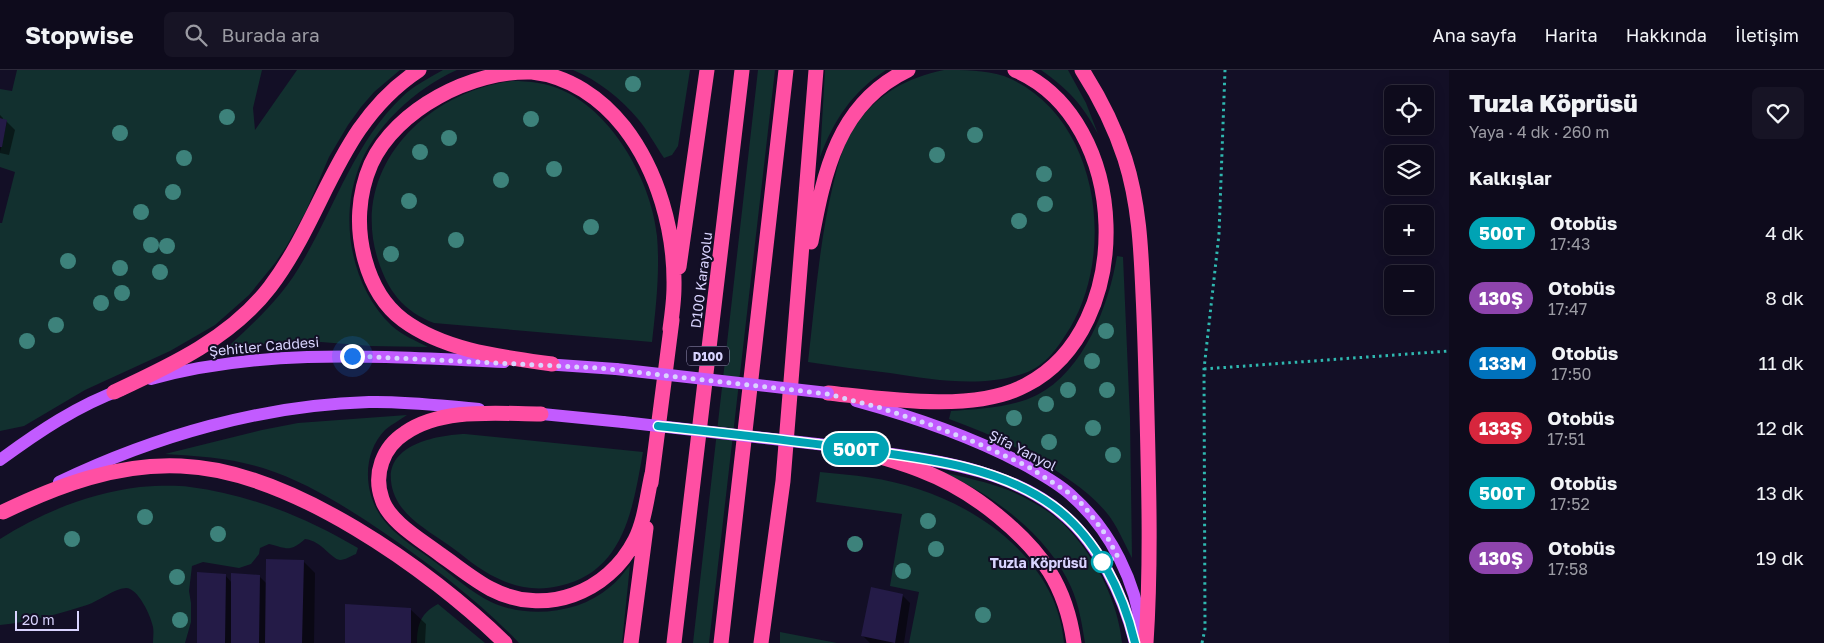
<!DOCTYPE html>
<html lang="tr">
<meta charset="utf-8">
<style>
:root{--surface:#0e0b1c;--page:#171425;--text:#f1f3f6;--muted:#9b9ba3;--line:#2e2b3b}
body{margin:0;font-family:"Golos Text",sans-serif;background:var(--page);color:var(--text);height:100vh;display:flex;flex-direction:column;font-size:19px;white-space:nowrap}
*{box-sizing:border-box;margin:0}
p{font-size:16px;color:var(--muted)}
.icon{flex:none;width:28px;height:28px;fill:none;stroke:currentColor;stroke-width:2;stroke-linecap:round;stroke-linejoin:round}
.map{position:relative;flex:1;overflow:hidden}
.details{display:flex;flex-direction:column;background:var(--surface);width:375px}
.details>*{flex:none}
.badge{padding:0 10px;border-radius:16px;font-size:18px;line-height:32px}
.buttons{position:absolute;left:1384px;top:15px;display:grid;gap:10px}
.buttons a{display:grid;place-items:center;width:50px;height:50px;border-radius:8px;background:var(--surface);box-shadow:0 2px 12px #0003,0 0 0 1px var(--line);font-size:25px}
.scale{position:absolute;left:15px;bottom:12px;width:64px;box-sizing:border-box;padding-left:5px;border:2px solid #d9d4ff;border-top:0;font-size:14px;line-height:18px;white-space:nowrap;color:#d9d4ff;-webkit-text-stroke:4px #130f26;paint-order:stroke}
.you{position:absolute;width:25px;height:25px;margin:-12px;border:4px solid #fff;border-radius:50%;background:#1a73e8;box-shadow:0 0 0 8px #1a73e833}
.map>.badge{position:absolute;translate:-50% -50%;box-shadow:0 0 0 2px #fff}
h2{padding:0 20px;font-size:19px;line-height:45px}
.round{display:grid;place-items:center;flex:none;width:52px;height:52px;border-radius:8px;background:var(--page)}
.summary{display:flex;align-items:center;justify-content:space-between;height:85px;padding:0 20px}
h1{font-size:24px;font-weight:800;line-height:38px}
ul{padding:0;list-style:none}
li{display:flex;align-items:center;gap:15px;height:65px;padding:0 20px}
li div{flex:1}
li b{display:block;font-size:19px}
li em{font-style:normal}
li .badge{min-width:55px;font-weight:700;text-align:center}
header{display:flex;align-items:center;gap:30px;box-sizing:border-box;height:70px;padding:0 25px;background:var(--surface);border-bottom:1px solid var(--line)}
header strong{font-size:24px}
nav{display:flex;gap:28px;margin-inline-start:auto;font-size:18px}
.search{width:350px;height:45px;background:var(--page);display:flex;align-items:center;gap:12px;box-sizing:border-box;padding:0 18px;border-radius:8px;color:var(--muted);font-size:19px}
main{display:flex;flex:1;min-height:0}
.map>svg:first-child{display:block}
.green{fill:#12302f}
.shadow{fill:#0007}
.building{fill:#241b47}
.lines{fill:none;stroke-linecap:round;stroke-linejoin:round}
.path{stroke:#2fb8b0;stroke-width:3;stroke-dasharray:2.5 4;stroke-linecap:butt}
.primary{stroke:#c25bff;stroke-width:12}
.highway{stroke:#ff4fa3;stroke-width:15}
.primary-bridge{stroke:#c25bff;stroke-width:12}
.tree{fill:#3d827b}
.line-casing{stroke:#fff;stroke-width:11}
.line{stroke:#00a3b4;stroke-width:8}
.walk{stroke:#d9d4ff;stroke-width:5;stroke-dasharray:0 9}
.stop-dot{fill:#fff;stroke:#00a3b4;stroke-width:2.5}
.labels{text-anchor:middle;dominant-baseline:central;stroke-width:4;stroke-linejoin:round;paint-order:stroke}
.shield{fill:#130f26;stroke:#9e99be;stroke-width:1}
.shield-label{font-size:12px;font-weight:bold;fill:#d9d4ff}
.street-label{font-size:14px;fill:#d9d4ff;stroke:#130f26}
.stop-label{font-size:14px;font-weight:bold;fill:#d9d4ff;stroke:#130f26;text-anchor:end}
</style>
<header>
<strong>Stopwise</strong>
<div class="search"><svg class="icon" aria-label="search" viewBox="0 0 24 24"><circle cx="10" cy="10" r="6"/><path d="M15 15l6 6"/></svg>Burada ara</div>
<nav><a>Ana sayfa</a><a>Harita</a><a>Hakkında</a><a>İletişim</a></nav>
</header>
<main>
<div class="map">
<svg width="1449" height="573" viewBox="0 0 1449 573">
<rect width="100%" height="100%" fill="#130f26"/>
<!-- green -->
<path class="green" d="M17,0H262L253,38L255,60L297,0H400L374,22L361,37L348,55L329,87L306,141L286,177L275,193L249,225L215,255L170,281L85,320L24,356L0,361V153H2L15,102L0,97V82L7,51L0,48V19L12,21Z
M443,0H457C416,18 373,57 358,100C339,152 352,218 392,256C402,265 416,271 428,277L371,276L321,272L230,275C260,247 284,225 304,189C336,134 355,72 402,27C413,16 429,8 443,0Z
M573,0H690L678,76L672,85L664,88C655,75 648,61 638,49C621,29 598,10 573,0Z
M758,0H775L709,573H693Z
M825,0H886C852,22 834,50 820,87Z
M944,0C964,0 984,0 1004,6C1098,43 1117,179 1070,258C1058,277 1047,295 1025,303C983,318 934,310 890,303C863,300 835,296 808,292C815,233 819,173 833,115C838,94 843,73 856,55C878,23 907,8 944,0Z
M1041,0H1068L1086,33L1098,64C1083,35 1068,19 1041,0Z
M512,11C529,11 548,13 564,21C614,44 652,113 657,166C660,201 656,237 652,272L434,253C403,241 388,221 378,190C349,99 425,22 512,11Z
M1117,186L1123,187L1130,348L1132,488C1124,473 1117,455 1106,442C1096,430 1084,420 1071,411C1034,384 993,365 949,349L951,341C979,339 1011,338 1037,325C1084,301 1109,235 1117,186Z
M407,345C400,350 392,354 385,360C360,386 364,429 387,454C400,469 419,480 435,492C453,506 471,522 491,532C527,549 579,544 610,517C618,511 624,502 630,495L622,573H519C479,531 431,495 383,462C346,437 307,412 263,398C231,388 198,386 165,384L262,360L298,353Z
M465,364L643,382C633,437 625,502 559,516C538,521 517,518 497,508C479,500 463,485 447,474C424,458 394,442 391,411C387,374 438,365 465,364Z
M820,402C853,405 886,408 918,419C987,441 1058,496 1064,573H909L919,522L890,516L902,444L816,432Z
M942,402C964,407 987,412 1008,420C1027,428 1056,444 1069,460C1097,490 1118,532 1122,573H1085C1082,554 1079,535 1071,517C1049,466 991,423 942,402Z
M140,417C156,416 174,415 190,417C251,425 305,447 358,478L356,484C351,486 345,490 340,490C331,489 322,471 305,469C289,483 287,478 269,474L260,478L259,484L251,494L239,498L203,492L192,496L189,521L191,533V552L185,573H153C153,568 154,562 153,557C151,546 138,518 126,518C113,519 99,531 87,535C59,544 29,552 0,555V469C42,442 91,423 140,417Z
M438,534L485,573H417C417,554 421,543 438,534Z
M780,562L837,573H780Z"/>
<!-- shadow -->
<path class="shadow" d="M0,45L3,48V50L7,52L15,60L9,85L0,83Z
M303,491L315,503L314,573H198L225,505L232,513L259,506L267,514Z
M902,525L910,533L904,573H870L863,566Z
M410,539L426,554L425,573H346Z"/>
<!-- building -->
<path class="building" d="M0,48L7,50L2,77H0Z
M266,489L304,490L302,573H265Z
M197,502L226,504L225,573H197Z
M231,503L260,505L259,573H231Z
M871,517L903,524L895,573L861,566Z
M345,534L411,538V573H345Z"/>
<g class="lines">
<!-- path -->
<path class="path" d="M1204,299L1449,281
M1202,573L1205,559L1204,299L1219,164L1225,0"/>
<!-- primary -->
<path class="primary" d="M544,294L616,299
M151,309C267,277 385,287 504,292
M856,331C918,348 983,370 1039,403C1051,410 1063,417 1073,427C1111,461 1136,512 1142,563
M532,343L623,352
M817,374L852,378
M884,383C945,391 1020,404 1066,447C1083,462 1097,482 1108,502C1120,524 1129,548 1135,573
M0,390C38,362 78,335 123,319
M59,412C155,366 262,335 369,332C406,331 443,336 479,339"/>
<!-- highway -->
<path class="highway" d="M1082,0C1100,28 1115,58 1125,89C1139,133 1141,178 1143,224C1145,264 1146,305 1147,345C1149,421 1151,497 1146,573
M811,172C824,102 838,33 908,0
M679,197L707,0
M552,294C502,287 445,281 403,250C383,235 371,212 365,190C356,158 358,124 371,94C396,39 472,0 532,2C569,6 601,28 624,57C658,101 675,161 674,217C674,231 672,245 670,259
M114,322C170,296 231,268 270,217C326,143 337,54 419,0
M828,323C885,329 974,343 1026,315C1137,258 1132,50 1015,0
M541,344C498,344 443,337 405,363C383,377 373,404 382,429C389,452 423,471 441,485C457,496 474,510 491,519C545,547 608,523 635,470C645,450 647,426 652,404
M844,377C870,384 895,390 920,400C949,411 975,427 998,446C1042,482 1066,516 1074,573
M651,413L672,250
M3,442C59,415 118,393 181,396C290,400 429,499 505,573
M631,573L646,458
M674,573L742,0
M721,573L786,0
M761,573L783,411L816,0"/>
<!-- primary-bridge -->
<path class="primary-bridge" d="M616,299L828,323
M623,352L817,374"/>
</g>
<!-- trees -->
<g class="tree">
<circle cx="633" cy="14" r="8"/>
<circle cx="227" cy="47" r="8"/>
<circle cx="531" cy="49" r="8"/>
<circle cx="120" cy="63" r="8"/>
<circle cx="975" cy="65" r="8"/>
<circle cx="449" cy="68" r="8"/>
<circle cx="420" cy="82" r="8"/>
<circle cx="937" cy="85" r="8"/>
<circle cx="184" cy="88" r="8"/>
<circle cx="554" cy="99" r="8"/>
<circle cx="1044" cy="104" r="8"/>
<circle cx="501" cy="110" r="8"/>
<circle cx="173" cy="122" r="8"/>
<circle cx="409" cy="131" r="8"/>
<circle cx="1045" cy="134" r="8"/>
<circle cx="141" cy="142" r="8"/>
<circle cx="1019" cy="151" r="8"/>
<circle cx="591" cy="157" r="8"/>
<circle cx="456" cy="170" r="8"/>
<circle cx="151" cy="175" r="8"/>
<circle cx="167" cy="176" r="8"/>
<circle cx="391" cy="184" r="8"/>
<circle cx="68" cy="191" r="8"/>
<circle cx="120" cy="198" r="8"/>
<circle cx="160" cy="202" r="8"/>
<circle cx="122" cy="223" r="8"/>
<circle cx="101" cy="233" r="8"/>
<circle cx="56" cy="255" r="8"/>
<circle cx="1106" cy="261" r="8"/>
<circle cx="27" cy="271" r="8"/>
<circle cx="1092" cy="291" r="8"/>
<circle cx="1068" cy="320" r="8"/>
<circle cx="1107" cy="320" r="8"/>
<circle cx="1046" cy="334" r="8"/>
<circle cx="1014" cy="348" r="8"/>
<circle cx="1093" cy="358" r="8"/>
<circle cx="1049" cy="372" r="8"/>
<circle cx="1113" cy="385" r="8"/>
<circle cx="145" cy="447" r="8"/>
<circle cx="928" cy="451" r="8"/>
<circle cx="218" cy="464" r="8"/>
<circle cx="72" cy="469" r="8"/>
<circle cx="855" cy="474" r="8"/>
<circle cx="936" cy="479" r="8"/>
<circle cx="903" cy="501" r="8"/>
<circle cx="177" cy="507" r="8"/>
<circle cx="983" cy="545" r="8"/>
<circle cx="180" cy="550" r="8"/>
</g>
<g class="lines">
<defs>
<path id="line" d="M658,356C723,363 789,370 854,379C920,388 997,395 1053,436C1096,467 1123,522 1135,573"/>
</defs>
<!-- line casing -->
<use href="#line" class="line-casing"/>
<!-- line -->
<use href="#line" class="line"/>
<!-- walk -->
<path class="walk" d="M352,286L599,298L828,324L881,338L931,355L977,373L1027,396L1072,425L1084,436L1106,465L1118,487L1102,492"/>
</g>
<!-- markers -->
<circle class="stop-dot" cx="1102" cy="492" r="10"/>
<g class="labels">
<!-- shield labels -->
<rect class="shield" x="687" y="276.5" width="42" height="19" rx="4"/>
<g class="shield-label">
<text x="708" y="286">D100</text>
</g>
<!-- street labels -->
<g class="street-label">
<text transform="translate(701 210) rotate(-83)">D100 Karayolu</text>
<text transform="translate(264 276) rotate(-5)">Şehitler Caddesi</text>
<text transform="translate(1023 380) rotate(27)">Şifa Yanyol</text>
</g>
<!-- stop labels -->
<g class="stop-label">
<text x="1087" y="492">Tuzla Köprüsü</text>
</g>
</g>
</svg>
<div class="buttons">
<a><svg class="icon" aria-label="locate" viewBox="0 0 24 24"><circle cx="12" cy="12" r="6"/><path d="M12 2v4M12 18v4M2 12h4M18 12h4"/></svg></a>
<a><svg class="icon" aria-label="layers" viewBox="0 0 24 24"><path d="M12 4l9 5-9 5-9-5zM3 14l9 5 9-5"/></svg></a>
<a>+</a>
<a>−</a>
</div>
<div class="scale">20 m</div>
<div class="you" style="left:352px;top:286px"></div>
<b class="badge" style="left:856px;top:379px;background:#00a3b4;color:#fff">500T</b>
</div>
<section class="details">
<div class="summary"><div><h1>Tuzla Köprüsü</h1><p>Yaya · 4 dk · 260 m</p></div><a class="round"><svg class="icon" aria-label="heart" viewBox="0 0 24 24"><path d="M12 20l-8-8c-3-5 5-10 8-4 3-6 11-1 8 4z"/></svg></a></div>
<h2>Kalkışlar</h2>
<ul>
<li><span class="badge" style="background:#00a3b4;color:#fff">500T</span><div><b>Otobüs</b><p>17:43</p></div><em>4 dk</em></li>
<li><span class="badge" style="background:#8e44ad;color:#fff">130Ş</span><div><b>Otobüs</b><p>17:47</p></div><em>8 dk</em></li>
<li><span class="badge" style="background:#0072bc;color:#fff">133M</span><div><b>Otobüs</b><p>17:50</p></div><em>11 dk</em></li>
<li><span class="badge" style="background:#d7263d;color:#fff">133Ş</span><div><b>Otobüs</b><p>17:51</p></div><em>12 dk</em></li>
<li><span class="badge" style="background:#00a3b4;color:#fff">500T</span><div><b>Otobüs</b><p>17:52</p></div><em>13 dk</em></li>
<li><span class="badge" style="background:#8e44ad;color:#fff">130Ş</span><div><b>Otobüs</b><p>17:58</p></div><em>19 dk</em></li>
</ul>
</section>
</main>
